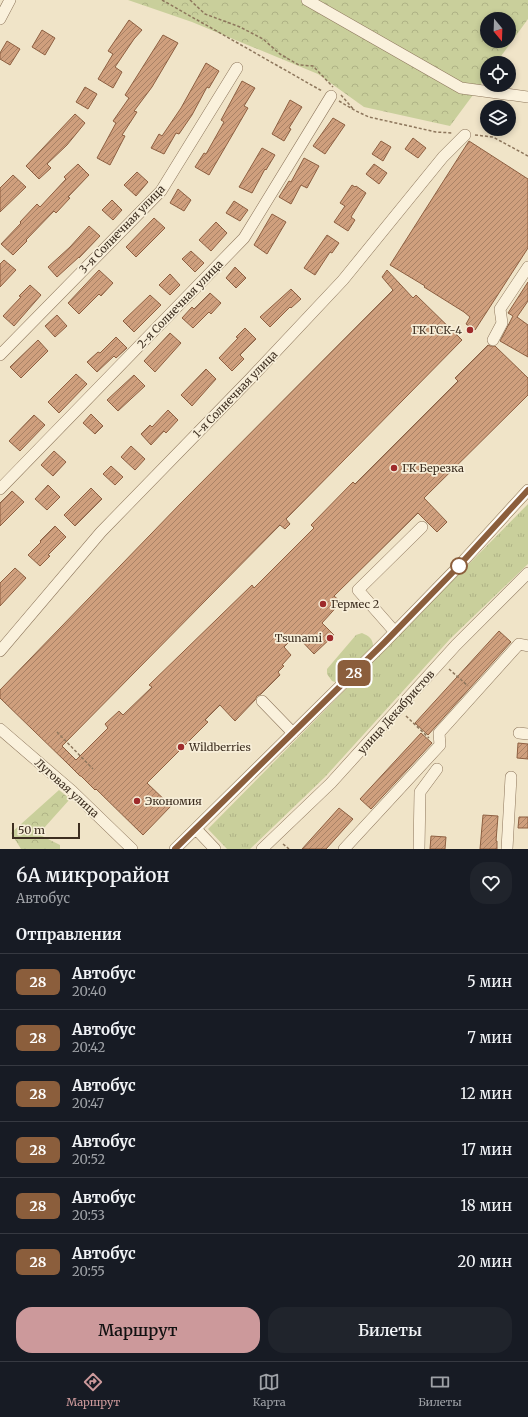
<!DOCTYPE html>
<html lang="ru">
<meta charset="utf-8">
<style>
:root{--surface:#171b24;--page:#20242c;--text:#f1f3f6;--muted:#9ea1a6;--line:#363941;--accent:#cc999b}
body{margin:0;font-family:Merriweather,serif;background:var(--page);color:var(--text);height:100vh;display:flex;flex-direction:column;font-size:15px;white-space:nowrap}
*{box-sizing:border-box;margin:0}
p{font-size:13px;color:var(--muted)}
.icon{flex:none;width:22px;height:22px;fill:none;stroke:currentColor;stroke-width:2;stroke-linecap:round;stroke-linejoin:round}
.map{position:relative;height:849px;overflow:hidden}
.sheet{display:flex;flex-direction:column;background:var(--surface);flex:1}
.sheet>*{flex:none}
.badge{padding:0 8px;border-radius:6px;font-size:14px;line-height:26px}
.needle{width:26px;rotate:161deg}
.fabs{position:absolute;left:480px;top:12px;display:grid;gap:8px}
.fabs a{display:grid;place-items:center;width:36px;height:36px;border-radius:50%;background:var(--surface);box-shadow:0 2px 6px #0003;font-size:20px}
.scale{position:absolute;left:12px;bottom:10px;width:68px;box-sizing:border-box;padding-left:4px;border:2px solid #3d2e20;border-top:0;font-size:11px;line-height:14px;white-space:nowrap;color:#3d2e20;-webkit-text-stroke:3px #f7eed8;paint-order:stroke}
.map>.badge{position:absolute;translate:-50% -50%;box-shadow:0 0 0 2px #fff}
h2{padding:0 16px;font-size:15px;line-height:36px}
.round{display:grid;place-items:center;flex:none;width:42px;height:42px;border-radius:16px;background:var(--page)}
.headline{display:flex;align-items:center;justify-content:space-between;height:68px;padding:0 16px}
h1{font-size:19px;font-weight:600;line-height:30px}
.action{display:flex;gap:8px;margin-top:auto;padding:8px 16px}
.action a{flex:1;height:46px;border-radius:16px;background:var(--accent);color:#111;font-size:16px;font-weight:600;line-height:46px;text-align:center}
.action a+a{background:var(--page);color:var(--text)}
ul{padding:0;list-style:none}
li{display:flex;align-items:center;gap:12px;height:56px;padding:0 16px;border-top:1px solid var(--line)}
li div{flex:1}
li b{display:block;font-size:15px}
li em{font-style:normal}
li .badge{min-width:44px;font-weight:700;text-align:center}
.menu{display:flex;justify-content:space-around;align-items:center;height:56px;border-top:1px solid var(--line);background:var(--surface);font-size:11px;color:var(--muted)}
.menu a{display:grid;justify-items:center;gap:2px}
.menu .on{color:var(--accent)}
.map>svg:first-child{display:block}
.grass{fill:url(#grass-tufts)}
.forest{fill:url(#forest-crowns);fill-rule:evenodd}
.building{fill:url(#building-hatch);stroke:#8d5f41}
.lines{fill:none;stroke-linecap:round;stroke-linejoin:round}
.minor-casing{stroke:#8d765c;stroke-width:12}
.path{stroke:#8d765c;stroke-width:1.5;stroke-dasharray:3 2;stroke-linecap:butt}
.minor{stroke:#faf1dc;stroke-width:11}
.line-casing{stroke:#fff;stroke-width:9}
.line{stroke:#8b5e3c;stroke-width:6}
.poi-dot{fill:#9e2a2b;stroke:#f7eed8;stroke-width:1.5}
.stop-dot{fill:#fff;stroke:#8b5e3c;stroke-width:2}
.labels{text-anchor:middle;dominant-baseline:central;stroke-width:3.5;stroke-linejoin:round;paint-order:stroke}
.street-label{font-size:11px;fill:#3d2e20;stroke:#f7eed8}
.poi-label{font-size:11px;fill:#3d2e20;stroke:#f7eed8;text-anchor:start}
</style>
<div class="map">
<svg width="528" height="849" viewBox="0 0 528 849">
<defs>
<pattern id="grass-tufts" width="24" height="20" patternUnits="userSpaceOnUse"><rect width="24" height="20" fill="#c9cf9b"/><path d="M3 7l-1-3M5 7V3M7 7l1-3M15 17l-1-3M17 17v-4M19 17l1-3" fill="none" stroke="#aeb285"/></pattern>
<pattern id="forest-crowns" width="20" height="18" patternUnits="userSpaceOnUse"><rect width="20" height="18" fill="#c9cf9b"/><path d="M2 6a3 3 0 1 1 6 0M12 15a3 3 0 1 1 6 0" fill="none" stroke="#aeb285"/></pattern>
<pattern id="building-hatch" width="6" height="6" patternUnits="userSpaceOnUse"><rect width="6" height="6" fill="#cf9f7d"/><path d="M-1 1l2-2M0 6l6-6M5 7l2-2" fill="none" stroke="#a98266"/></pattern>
</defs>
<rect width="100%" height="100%" fill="#f0e4c8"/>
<!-- grass -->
<path class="grass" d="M528,504V564L450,639L325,777L250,849H227L208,829Z
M362,633C369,636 373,639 373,646L339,680L335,682L332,681L327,674V669L356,635Z"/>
<!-- forest -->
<path class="forest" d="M128,0H528V19L496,63H487V76L450,126L364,107L318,74L192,22ZM487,19H509V41H487Z
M59,790L70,799L44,828L40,835L60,845V849H21L11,833Z"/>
<!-- building -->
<path class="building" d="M129,20L142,30L134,39L115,67L122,72L113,88L98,79L113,54L108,51Z
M42,30L55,38L45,55L32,47Z
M163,35L178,43L152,87L134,111L137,112L122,135L125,136L110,165L97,158L116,123L113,121L129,98L125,95Z
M7,41L20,49L10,65L0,59V53Z
M206,63L219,71L209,88L207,87L192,115L179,134L176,133L164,154L151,148L159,134L162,136L181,108Z
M242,81L255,88L244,106L248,108L209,175L195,167L204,153L206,154L224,122L221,120Z
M85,87L97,94L88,109L76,102Z
M290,100L302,107L289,128L291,129L284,141L272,134Z
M75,114L85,123L67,145L47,164L51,168L39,179L26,166Z
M333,118L345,125L325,154L313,146Z
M413,138L426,148L418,158L405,149Z
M381,141L391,147L383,161L372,154Z
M469,141L528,179V248L475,330L466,324L470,317L464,312L424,287L425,286L390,265Z
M262,148L275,155L266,170L265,169L252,193L239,187Z
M304,158L319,166L307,188L301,185L291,204L279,197L289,181L291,182Z
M78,164L89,175L68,197L70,198L56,213L54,211L26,240L27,241L13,255L1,244L21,223L20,222L37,204L40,207L66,179L64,177Z
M374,164L387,173L379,184L366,174Z
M137,172L148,182L136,196L124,185Z
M13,175L26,187L0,212V188Z
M352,185L355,187L356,186L366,193L351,217L355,220L348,231L334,222L345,206L340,203Z
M178,189L191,200L184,211L170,203Z
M112,200L122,210L113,220L102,210Z
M234,201L248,210L240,221L226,213Z
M272,214L286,222L267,254L254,245Z
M154,218L165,228L136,257L126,247Z
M216,222L227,233L211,251L199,240Z
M89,226L100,236L79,258V257L57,277L48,267L70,247Z
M327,235L339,243L332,253L330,252L315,275L304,268Z
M191,251L204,263L195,272L182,259Z
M4,260L16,270L0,287V264Z
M235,267L246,278L236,288L226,278Z
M99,270L113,283L101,296L99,294L79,314L68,303Z
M387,270L413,298L416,295L462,340L286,519L290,524L285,529L280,525L62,746L76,760L108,728L105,724L119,711L123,715L152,687L149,685L252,585L254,588L314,528L311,525L353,482L355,484L458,381L455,378L488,345L490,346H495L528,378V395L424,498L447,522L437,532L418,513L334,596L341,602L322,623L334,635L314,654L296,635L284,647L291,655L282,665L284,666L278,672L280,675L261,694L257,696L255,700L235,721L220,705L205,720L208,722L147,783L171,806L143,835L96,789L95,790L81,776H80L67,763L0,698V690L181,503L393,290L382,277Z
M170,274L180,285L170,295L159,285Z
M528,282V301L517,317L528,325V357L500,341L513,316L508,313Z
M30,285L41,295L14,326L3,316L21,297L19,296Z
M291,289L301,299L291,308L290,307L270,327L260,317Z
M210,293L221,303L211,314L209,312L193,328L182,318L192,307L194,309Z
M150,295L161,305L134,332L123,321Z
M57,315L67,326L55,337L45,326Z
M245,328L256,339L240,355L244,359L232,371L219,358L238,338L236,337Z
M170,333L181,343L155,372L144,361Z
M116,337L127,348L116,358L114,356L97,372L87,362L98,352L100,353Z
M38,340L48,351L21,378L10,367Z
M206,369L216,379L192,406L181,395Z
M76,374L87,384L59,413L48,402Z
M134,375L145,386L118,411L107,400Z
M168,410L178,420L166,433L164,431L151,445L141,434L150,425L152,427Z
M91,414L103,426L95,434L83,423Z
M34,415L45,425L20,451L9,441Z
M131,446L145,459L135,470L121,457Z
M54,451L66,462L53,476L41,465Z
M111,466L123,477L115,485L103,474Z
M48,485L60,497L47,510L35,499Z
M91,488L102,499L75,526L64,515Z
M12,491L24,502L0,526V503Z
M55,526L66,537L48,555L50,556L40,566L28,555L41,542L40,541Z
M15,568L26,578L0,606V583Z
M499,631L511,642L428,735L415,723Z
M421,733L432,743L371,809L360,799Z
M518,743L528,744V759L517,758Z
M339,808L353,819L326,849H302Z
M483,815L498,816L496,841H497V849H480Z
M519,817H528V828H518Z
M431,836L446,837L445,849H430Z"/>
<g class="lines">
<defs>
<path id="minor" d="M307,0L461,88L528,97
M0,19L10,0
M493,340L502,323L500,309L528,267
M0,355L161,191L237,68
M0,489L244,238L331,96
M395,632L358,590L422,527
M0,651L101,532L250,379L343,280L443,157L465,135
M262,701L293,733
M0,729L72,791L132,849
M519,733L528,734
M196,829L215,849
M175,849L384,643L455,570L528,490
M262,849L331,783L456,645L528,573
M344,849L440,745L439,733L519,644L528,646
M419,849L420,792L437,769
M507,849L511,777"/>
</defs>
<!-- minor casing -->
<use href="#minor" class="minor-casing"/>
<!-- path -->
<path class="path" d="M162,0L322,91
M190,0L205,14L240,27L263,39L280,54L299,65L313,66L333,87
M341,95L354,110
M339,101L356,111L369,117L436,132L453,133
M475,135L493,137L528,156
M449,669L468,686
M406,716L429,738
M57,732L93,769
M283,844L289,849"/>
<!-- minor -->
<use href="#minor" class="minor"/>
</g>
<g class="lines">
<defs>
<path id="line" d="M175,849L384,643L455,570L528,490"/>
</defs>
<!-- line casing -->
<use href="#line" class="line-casing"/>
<!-- line -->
<use href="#line" class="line"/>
</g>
<!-- markers -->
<g class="poi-dot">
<circle cx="470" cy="330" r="4"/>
<circle cx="394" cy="468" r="4"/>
<circle cx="323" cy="604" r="4"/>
<circle cx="330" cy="638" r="4"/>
<circle cx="181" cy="747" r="4"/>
<circle cx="137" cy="801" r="4"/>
</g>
<circle class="stop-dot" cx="459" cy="566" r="8"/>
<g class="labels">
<!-- street labels -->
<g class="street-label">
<text transform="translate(122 229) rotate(-46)">3-я Солнечная улица</text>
<text transform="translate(180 304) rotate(-46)">2-я Солнечная улица</text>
<text transform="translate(235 394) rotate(-46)">1-я Солнечная улица</text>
<text transform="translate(396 712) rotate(-48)">улица Декабристов</text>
<text transform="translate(67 788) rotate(42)">Луговая улица</text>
</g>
<!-- poi labels -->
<g class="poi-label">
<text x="462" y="330" text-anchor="end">ГК ГСК-4</text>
<text x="402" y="468">ГК Березка</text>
<text x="331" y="604">Гермес 2</text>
<text x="322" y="638" text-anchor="end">Tsunami</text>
<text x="189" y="747">Wildberries</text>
<text x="145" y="801">Экономия</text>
</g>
</g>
</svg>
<div class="fabs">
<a><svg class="needle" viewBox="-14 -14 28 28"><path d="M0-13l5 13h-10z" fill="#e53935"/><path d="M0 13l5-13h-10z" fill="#9ea1a6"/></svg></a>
<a><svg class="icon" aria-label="locate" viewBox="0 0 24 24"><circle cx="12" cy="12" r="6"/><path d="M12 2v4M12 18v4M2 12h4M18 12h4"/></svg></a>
<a><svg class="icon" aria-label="layers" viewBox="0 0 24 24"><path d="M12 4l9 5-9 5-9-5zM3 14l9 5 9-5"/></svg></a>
</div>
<div class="scale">50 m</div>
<b class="badge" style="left:354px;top:673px;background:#8b5e3c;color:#fff">28</b>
</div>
<section class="sheet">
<div class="headline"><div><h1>6А микрорайон</h1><p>Автобус</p></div><a class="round"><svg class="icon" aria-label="heart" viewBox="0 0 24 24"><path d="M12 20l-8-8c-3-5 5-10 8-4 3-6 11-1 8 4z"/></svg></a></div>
<h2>Отправления</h2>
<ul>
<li><span class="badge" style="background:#8b5e3c;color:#fff">28</span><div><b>Автобус</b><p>20:40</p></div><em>5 мин</em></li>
<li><span class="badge" style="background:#8b5e3c;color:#fff">28</span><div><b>Автобус</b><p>20:42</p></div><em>7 мин</em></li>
<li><span class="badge" style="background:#8b5e3c;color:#fff">28</span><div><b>Автобус</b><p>20:47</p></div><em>12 мин</em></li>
<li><span class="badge" style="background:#8b5e3c;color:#fff">28</span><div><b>Автобус</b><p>20:52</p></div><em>17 мин</em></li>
<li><span class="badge" style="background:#8b5e3c;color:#fff">28</span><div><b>Автобус</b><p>20:53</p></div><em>18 мин</em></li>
<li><span class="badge" style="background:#8b5e3c;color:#fff">28</span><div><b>Автобус</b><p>20:55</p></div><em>20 мин</em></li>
</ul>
<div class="action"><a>Маршрут</a><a>Билеты</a></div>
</section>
<nav class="menu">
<a class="on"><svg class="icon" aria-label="directions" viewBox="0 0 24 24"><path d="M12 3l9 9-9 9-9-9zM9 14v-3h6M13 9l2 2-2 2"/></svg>Маршрут</a>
<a><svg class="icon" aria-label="map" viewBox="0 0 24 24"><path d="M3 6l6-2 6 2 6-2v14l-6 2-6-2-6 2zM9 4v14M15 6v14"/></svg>Карта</a>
<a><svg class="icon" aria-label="tickets" viewBox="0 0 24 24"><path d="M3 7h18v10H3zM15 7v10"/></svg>Билеты</a>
</nav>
